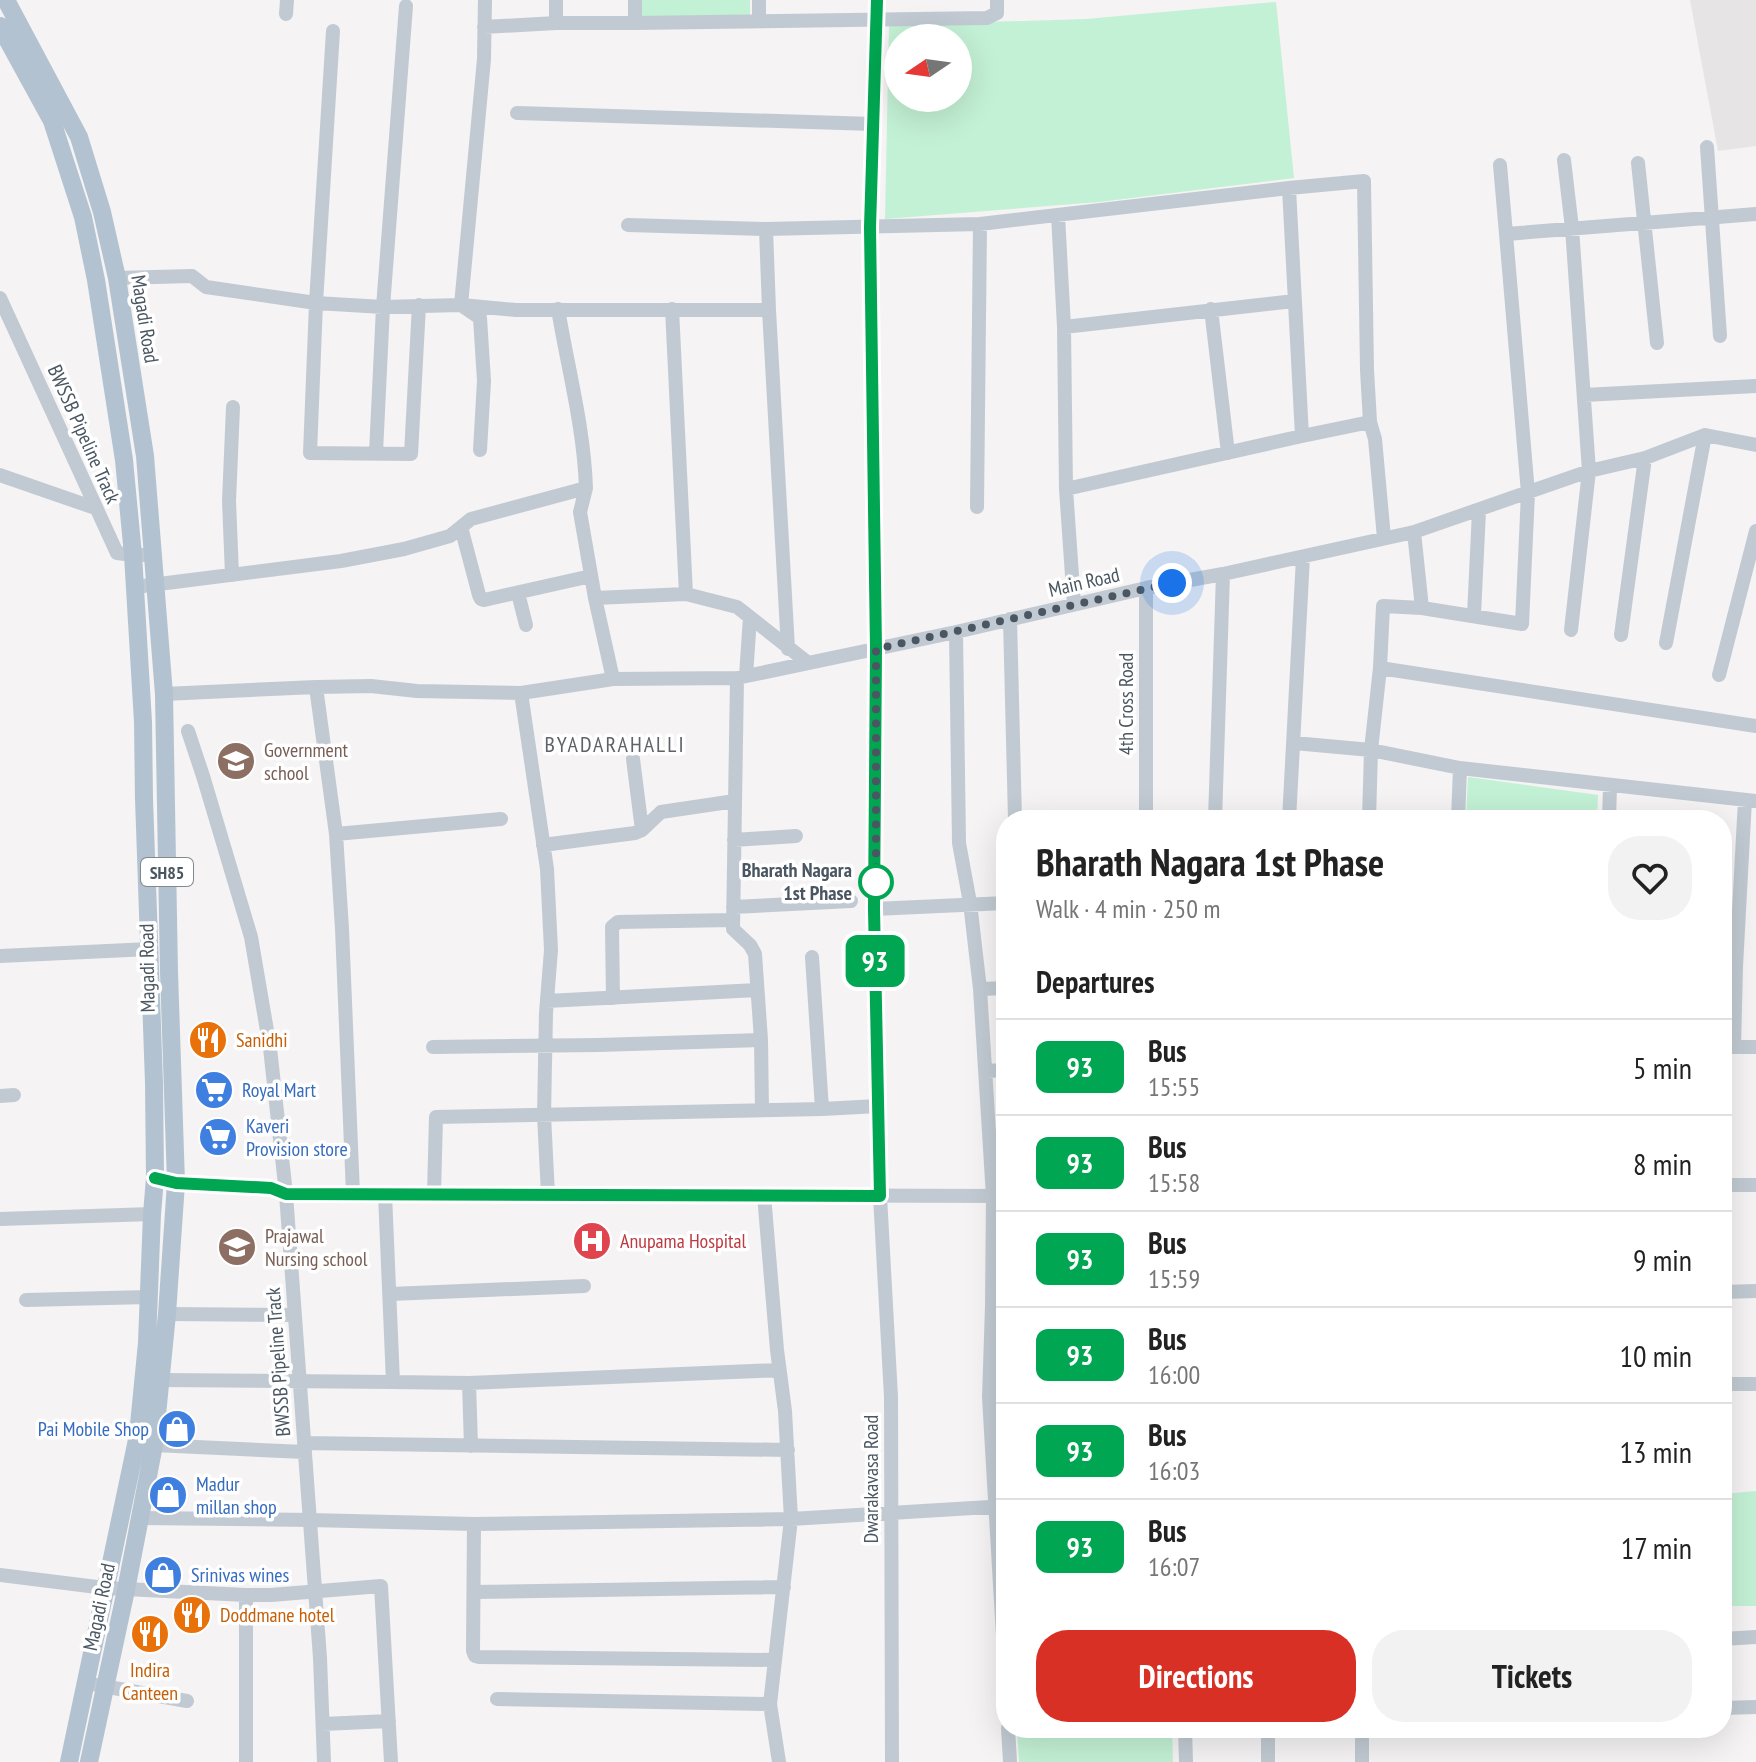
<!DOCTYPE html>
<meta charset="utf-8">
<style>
:root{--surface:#fff;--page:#f2f2f2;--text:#222;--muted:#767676;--line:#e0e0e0;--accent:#d93025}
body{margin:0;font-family:"PT Sans Narrow",sans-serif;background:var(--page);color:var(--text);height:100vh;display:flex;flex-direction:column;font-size:30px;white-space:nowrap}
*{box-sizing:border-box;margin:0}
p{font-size:26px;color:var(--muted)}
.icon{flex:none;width:44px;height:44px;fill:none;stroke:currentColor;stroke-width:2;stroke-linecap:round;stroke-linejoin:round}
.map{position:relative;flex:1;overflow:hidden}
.panel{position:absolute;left:996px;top:810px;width:736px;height:928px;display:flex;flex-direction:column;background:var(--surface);border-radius:32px;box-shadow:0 8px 32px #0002}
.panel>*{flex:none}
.badge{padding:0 16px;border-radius:12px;font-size:28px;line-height:52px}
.needle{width:52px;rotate:257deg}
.controls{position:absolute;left:884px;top:24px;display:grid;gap:16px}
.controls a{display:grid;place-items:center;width:88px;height:88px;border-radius:50%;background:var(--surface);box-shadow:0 8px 32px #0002;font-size:40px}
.you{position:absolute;width:40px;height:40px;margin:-20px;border:6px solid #fff;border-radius:50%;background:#1a73e8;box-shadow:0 0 0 12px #1a73e833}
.map>.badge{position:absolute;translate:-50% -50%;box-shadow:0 0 0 4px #fff}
h2{padding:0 40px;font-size:30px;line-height:72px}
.round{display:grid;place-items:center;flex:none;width:84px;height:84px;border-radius:32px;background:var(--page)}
.headline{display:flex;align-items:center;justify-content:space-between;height:136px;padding:0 40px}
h1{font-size:38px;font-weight:700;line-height:60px}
.button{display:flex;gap:16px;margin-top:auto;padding:16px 40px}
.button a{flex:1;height:92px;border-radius:32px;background:var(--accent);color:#fff;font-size:32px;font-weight:700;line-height:92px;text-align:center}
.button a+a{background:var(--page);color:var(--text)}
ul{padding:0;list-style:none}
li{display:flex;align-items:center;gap:24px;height:96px;padding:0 40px;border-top:2px solid var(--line)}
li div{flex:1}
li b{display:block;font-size:30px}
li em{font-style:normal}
li .badge{min-width:88px;font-weight:700;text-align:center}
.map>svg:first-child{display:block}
.education{fill:#e6e4e5}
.green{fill:#c3f1d5;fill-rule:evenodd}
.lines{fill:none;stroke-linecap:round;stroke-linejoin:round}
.minor{stroke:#c1cad2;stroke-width:14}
.major{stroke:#b3c2d1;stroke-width:18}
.line-casing{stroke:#fff;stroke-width:18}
.line{stroke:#00a651;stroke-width:12}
.walk{stroke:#4a5661;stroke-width:8;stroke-dasharray:0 14.4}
.stop-dot{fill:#fff;stroke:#00a651;stroke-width:4}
.labels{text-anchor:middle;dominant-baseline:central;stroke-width:7;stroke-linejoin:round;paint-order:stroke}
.shield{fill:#fff;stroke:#808990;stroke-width:2}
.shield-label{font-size:18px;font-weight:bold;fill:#4a5661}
.street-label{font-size:20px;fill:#4a5661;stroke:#fff}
.education-label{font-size:20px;fill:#785e54;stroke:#fff;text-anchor:start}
.stop-label{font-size:20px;font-weight:bold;fill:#4a5661;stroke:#fff;text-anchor:end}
.food-label{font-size:20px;fill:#c56008;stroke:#fff;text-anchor:start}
.shop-label{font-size:20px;fill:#366cbe;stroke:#fff;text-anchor:start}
.health-label{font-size:20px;fill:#be3a42;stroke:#fff;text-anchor:start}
.neighbourhood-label{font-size:22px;letter-spacing:2px;fill:#5f6368;stroke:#fff}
</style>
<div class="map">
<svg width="1756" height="1762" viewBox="0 0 1756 1762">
<rect width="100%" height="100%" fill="#f5f3f3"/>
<!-- education -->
<path class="education" d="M1690,0H1756V146L1718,151Z"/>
<!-- green -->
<path class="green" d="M629,0H750V20L629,17Z
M1276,2L1294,178L1099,202L885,219L889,25L1086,19ZM898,38H958V98H898Z
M1468,777L1598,795L1597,820H1466Z
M1756,1491V1606H1722V1494Z
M1017,1728H1172L1173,1762H1019Z"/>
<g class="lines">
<!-- minor -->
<path class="minor" d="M485,0L484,59L461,305L516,310H769
M635,0V23L987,18L997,13V0
M877,0L870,227L876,649L874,909L880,1196L891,1397L892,1762
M286,14L287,0
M759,21V0
M556,23V0
M484,27L556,23H635
M333,31L316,303L310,453L411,454L419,305
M517,113L873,124
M1707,147L1720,336
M1564,160L1572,228L1589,471L1571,630
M1638,163L1657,343
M1500,165L1506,234
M1289,188L1302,436
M1058,215L1064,327L1066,489L1074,604
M628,225L766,229L980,224L1289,188L1364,181L1367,370L1370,422L1375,439L1384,538
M766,229L769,310L788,649
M117,278L192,276L206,287L316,303L383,307L461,305L480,318L484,381L480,450
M0,298L117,553L133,555H153
M558,309C568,369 584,428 586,488
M672,309L686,594
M1211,309L1228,453
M1064,327L1294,301
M1584,395L1756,386
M376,453L383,307L406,6
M0,475L95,508
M1066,489L1302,436L1370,422
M977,507L980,224
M461,527L479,595L481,599L484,600L591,576
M1414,532L1422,608
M232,575L229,501L233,407
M135,587L341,561L404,549L450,536L471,519L586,488L580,512L595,598L686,594L737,607L807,662
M518,593L526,625
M595,598L613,679
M1474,615L1479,511
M1010,619L1015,820
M956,632L959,843L970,903L980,989L993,1196L992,1307L989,1397L1006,1687
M1621,635L1645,458
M1666,643L1705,435
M1380,668L1756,726
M1719,675L1756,531
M746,676L750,617
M737,678L733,929L750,945L755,954L761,1040L762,1110
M316,687L371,686L417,691L521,693L613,679L737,678L956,632L1146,588L1223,574L1414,532L1589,471L1645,458L1705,435L1756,445
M521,693L547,869L551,950L546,1013L544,1115L548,1195
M164,694L316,687L336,834L342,929L353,1194
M188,731L203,776L251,937L270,1048L286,1194L320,1658L324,1762
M1294,743L1371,750L1460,768L1756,801
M633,759L642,830
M1146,820V588
M1215,820L1223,574
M1289,820L1303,557
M1369,820L1371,750L1380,668L1383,606L1422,608L1522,624L1528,493L1506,234L1756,214
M1458,820L1460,768
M1609,820L1610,786
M336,834L501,819
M734,840L796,836
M543,845L635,833L642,830L661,812L735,801
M733,907L851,901
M874,909L1006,903
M0,956L150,949
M812,957L822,1109
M1722,967L1736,966L1745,800
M980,989L1006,988
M613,998L612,927L618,922L733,920
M547,1001L757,990
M433,1047L599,1045L761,1040
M1722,1047H1756
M1734,1047L1736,966
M986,1071L1006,1070
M0,1096L14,1095
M168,1181L271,1188L286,1194L1006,1196
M1722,1185H1756
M385,1194L393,1382L469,1383L779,1370
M434,1194L436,1117L822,1109L878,1106
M764,1195L777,1350L785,1411L791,1519L770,1704L779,1762
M0,1219L152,1214
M1722,1292L1756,1291
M390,1294L584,1286
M26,1300L149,1297
M167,1314L294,1315
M161,1380L393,1382
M469,1383L471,1446
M1722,1384H1756
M989,1397H1006
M304,1443L788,1450
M154,1445L304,1452
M140,1518L310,1520L474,1524L791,1519L1006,1506
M474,1524L473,1651L475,1656L479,1657L775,1660
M0,1575L105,1588L246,1595H271L381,1586L391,1762
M474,1592L784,1587
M1722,1639L1756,1637
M97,1685L187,1701
M497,1699L770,1704
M1722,1708L1756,1707
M323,1724L389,1721
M1008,1728L1010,1762
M1185,1728L1186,1762
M1362,1728V1762
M246,1762V1595
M1268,1762V1728"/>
<!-- major -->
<path class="major" d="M6,0L79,137L102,212L117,278L145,456L164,694L169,972L176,1183L167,1314L154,1445L126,1590L89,1762
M0,26L52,121L83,217L96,280L124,460L133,555L143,722L144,799L154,1083L155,1178L152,1214L147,1343L138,1435L69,1762"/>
</g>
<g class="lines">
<defs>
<path id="line" d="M155,1178L176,1183L271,1188L286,1194L880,1196L874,909L876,649L870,227L877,0"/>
</defs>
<!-- line casing -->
<use href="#line" class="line-casing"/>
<!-- line -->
<use href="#line" class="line"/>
<!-- walk -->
<path class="walk" d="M876,882V649L1172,583"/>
</g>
<!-- icons -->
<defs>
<symbol id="school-disc" viewBox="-11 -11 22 22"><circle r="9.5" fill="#8d6e63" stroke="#fff"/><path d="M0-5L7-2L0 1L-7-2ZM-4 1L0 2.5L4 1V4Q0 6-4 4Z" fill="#fff"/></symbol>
<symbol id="restaurant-disc" viewBox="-11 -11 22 22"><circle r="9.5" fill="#e8710a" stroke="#fff"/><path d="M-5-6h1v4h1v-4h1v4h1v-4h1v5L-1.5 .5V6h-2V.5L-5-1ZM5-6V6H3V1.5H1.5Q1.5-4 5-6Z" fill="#fff"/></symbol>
<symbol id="supermarket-disc" viewBox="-11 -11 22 22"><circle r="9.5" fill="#3f7fe0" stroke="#fff"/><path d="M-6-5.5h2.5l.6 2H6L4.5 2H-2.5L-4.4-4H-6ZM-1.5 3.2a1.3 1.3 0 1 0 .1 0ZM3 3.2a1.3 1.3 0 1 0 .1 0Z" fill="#fff"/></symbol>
<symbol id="hospital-disc" viewBox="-11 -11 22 22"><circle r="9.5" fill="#e0444e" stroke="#fff"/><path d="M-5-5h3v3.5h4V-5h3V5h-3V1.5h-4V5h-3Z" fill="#fff"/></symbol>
<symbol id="shop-disc" viewBox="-11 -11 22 22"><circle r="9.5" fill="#3f7fe0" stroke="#fff"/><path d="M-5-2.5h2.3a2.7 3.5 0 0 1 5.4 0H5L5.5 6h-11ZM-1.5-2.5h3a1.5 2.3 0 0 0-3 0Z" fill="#fff"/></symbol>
</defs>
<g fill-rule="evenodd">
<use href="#school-disc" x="214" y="739" width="44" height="44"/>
<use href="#restaurant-disc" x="186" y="1018" width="44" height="44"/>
<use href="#supermarket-disc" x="192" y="1068" width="44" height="44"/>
<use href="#supermarket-disc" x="196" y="1115" width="44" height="44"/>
<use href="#hospital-disc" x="570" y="1219" width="44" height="44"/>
<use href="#school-disc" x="215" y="1225" width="44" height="44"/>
<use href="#shop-disc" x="155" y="1407" width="44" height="44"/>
<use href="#shop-disc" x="146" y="1473" width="44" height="44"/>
<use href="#shop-disc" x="141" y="1553" width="44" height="44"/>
<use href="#restaurant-disc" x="170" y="1593" width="44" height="44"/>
<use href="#restaurant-disc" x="128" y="1612" width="44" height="44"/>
</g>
<!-- markers -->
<circle class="stop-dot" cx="876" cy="882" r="16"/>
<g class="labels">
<!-- shield labels -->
<rect class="shield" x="141" y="858" width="52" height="28" rx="6"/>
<g class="shield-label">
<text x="167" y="872">SH85</text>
</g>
<!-- street labels -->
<g class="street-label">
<text transform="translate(145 319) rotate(81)">Magadi Road</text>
<text transform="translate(84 434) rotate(66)">BWSSB Pipeline Track</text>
<text transform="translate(1084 582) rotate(-13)">Main Road</text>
<text transform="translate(1126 704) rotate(-90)">4th Cross Road</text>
<text transform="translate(147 968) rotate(-91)">Magadi Road</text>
<text transform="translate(278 1362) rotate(-94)">BWSSB Pipeline Track</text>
<text transform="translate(871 1479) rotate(-90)">Dwarakavasa Road</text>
<text transform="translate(99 1607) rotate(-78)">Magadi Road</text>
</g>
<!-- education labels -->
<g class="education-label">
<text x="264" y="750">Government<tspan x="264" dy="23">school</tspan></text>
<text x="265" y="1236">Prajawal<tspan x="265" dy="23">Nursing school</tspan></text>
</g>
<!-- stop labels -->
<g class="stop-label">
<text x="852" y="870">Bharath Nagara<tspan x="852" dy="23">1st Phase</tspan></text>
</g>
<!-- food labels -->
<g class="food-label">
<text x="236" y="1040">Sanidhi</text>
<text x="220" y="1615">Doddmane hotel</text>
<text x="150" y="1670" text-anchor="middle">Indira<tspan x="150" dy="23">Canteen</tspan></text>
</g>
<!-- shop labels -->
<g class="shop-label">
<text x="242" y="1090">Royal Mart</text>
<text x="246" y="1126">Kaveri<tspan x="246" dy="23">Provision store</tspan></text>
<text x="149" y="1429" text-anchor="end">Pai Mobile Shop</text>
<text x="196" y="1484">Madur<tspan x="196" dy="23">millan shop</tspan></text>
<text x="191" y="1575">Srinivas wines</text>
</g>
<!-- health labels -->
<g class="health-label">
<text x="620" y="1241">Anupama Hospital</text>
</g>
<!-- neighbourhood labels -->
<g class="neighbourhood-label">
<text x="615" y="744">BYADARAHALLI</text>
</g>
</g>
</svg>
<div class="controls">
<a><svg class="needle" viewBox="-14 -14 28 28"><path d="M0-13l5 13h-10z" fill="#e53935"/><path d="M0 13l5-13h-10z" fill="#767676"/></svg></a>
</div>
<div class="you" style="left:1172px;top:583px"></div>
<b class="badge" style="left:875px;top:961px;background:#00a651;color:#fff">93</b>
<section class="panel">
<div class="headline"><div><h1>Bharath Nagara 1st Phase</h1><p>Walk · 4 min · 250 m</p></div><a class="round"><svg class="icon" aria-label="heart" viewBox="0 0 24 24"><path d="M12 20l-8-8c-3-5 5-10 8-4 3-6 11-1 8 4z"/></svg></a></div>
<h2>Departures</h2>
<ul>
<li><span class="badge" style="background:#00a651;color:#fff">93</span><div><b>Bus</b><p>15:55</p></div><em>5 min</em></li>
<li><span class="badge" style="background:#00a651;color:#fff">93</span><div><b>Bus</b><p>15:58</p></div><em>8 min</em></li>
<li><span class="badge" style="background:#00a651;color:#fff">93</span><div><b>Bus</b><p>15:59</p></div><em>9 min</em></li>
<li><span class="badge" style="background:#00a651;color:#fff">93</span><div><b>Bus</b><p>16:00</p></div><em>10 min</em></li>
<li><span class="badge" style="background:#00a651;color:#fff">93</span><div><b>Bus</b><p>16:03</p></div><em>13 min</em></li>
<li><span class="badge" style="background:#00a651;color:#fff">93</span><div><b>Bus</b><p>16:07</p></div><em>17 min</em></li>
</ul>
<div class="button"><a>Directions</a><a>Tickets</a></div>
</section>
</div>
